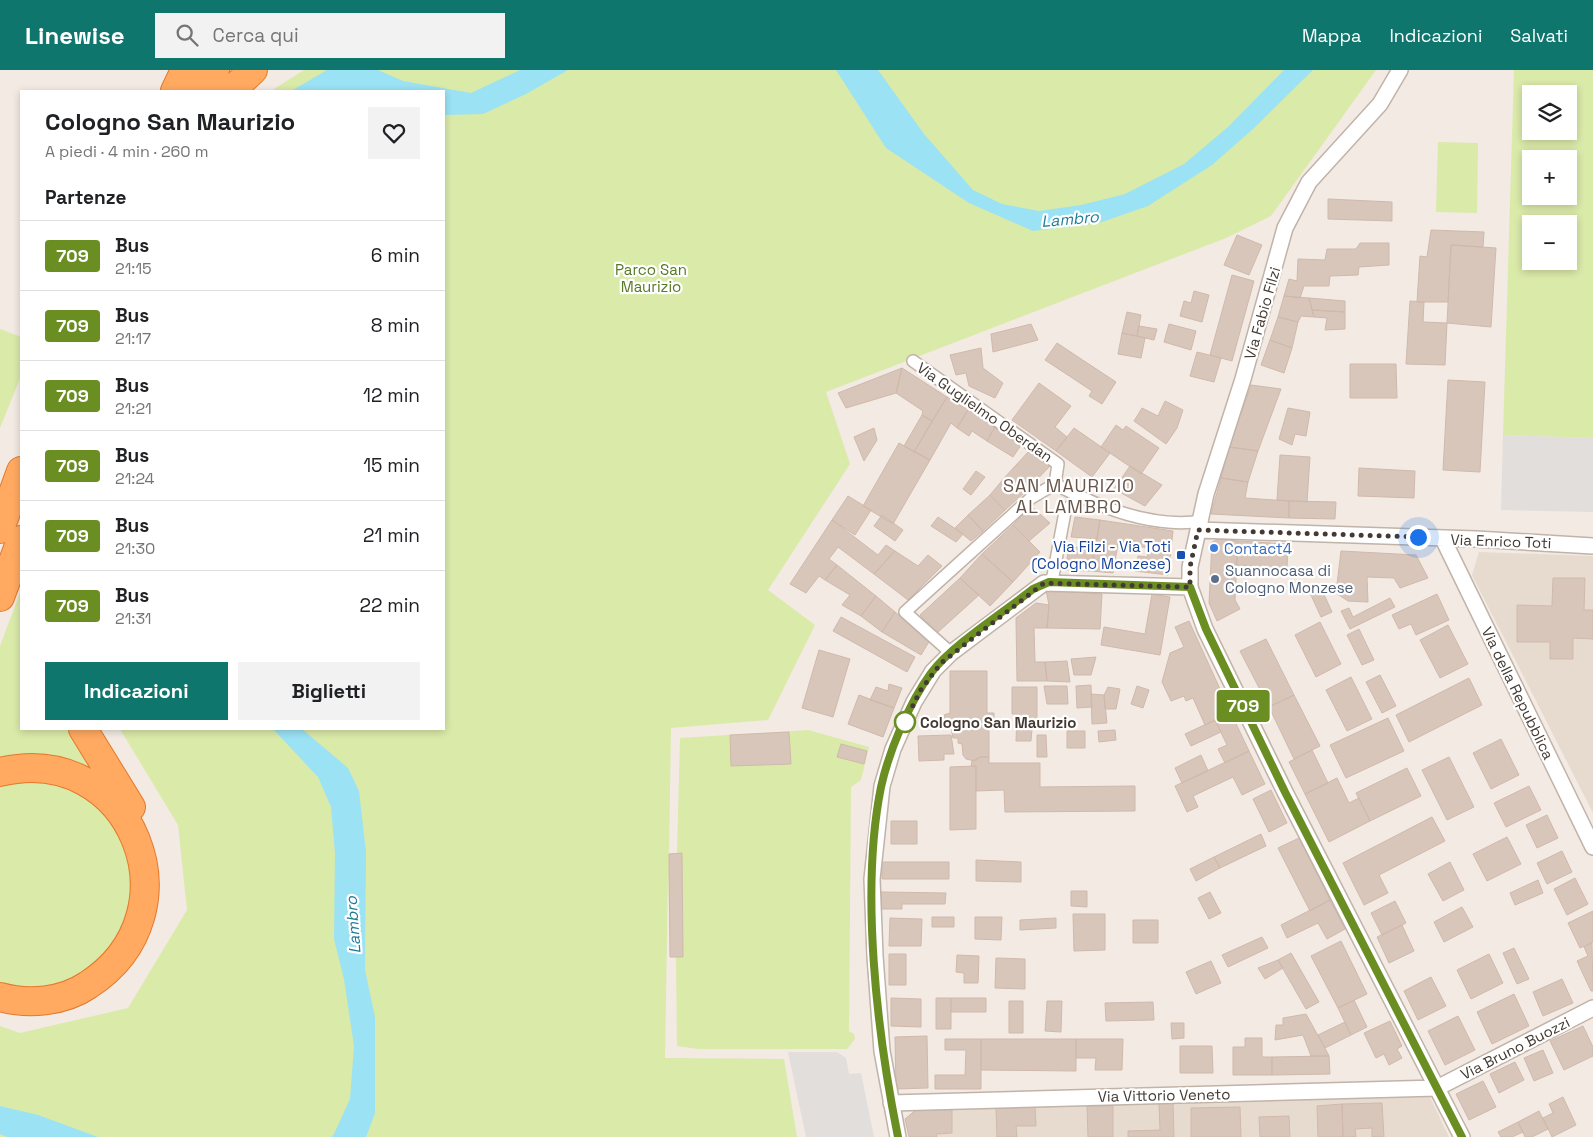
<!DOCTYPE html>
<html lang="it">
<meta charset="utf-8">
<style>
:root{--surface:#fff;--page:#f2f2f2;--text:#202124;--muted:#757577;--line:#e0e0e0;--accent:#0f766e}
body{margin:0;font-family:"Space Grotesk",sans-serif;background:var(--page);color:var(--text);height:100vh;display:flex;flex-direction:column;font-size:19px;white-space:nowrap}
*{box-sizing:border-box;margin:0}
p{font-size:16px;color:var(--muted)}
.icon{flex:none;width:28px;height:28px;fill:none;stroke:currentColor;stroke-width:2;stroke-linecap:round;stroke-linejoin:round}
.map{position:relative;flex:1;overflow:hidden}
.drawer{position:absolute;left:20px;top:20px;width:425px;height:640px;display:flex;flex-direction:column;background:var(--surface);border-radius:0px;box-shadow:0 2px 8px #0003}
.drawer>*{flex:none}
.badge{padding:0 10px;border-radius:4px;font-size:18px;line-height:32px}
.controls{position:absolute;left:1522px;top:15px;display:grid;gap:10px}
.controls a{display:grid;place-items:center;width:55px;height:55px;border-radius:0px;background:var(--surface);box-shadow:0 2px 8px #0003;font-size:25px}
.you{position:absolute;width:25px;height:25px;margin:-12px;border:4px solid #fff;border-radius:50%;background:#1a73e8;box-shadow:0 0 0 8px #1a73e833}
.map>.badge{position:absolute;translate:-50% -50%;box-shadow:0 0 0 2px #fff}
h2{padding:0 25px;font-size:19px;line-height:45px}
.round{display:grid;place-items:center;flex:none;width:52px;height:52px;border-radius:0px;background:var(--page)}
.summary{display:flex;align-items:center;justify-content:space-between;height:85px;padding:0 25px}
h1{font-size:24px;font-weight:800;line-height:38px}
.action{display:flex;gap:10px;margin-top:auto;padding:10px 25px}
.action a{flex:1;height:58px;border-radius:0px;background:var(--accent);color:#fff;font-size:20px;font-weight:800;line-height:58px;text-align:center}
.action a+a{background:var(--page);color:var(--text)}
ul{padding:0;list-style:none}
li{display:flex;align-items:center;gap:15px;height:70px;padding:0 25px;border-top:1px solid var(--line)}
li div{flex:1}
li b{display:block;font-size:19px}
li em{font-style:normal}
li .badge{min-width:55px;font-weight:700;text-align:center}
header{display:flex;align-items:center;gap:30px;box-sizing:border-box;height:70px;padding:0 25px;background:var(--accent);color:#fff}
header strong{font-size:24px}
nav{display:flex;gap:28px;margin-inline-start:auto;font-size:18px}
.search{width:350px;height:45px;background:var(--page);display:flex;align-items:center;gap:12px;box-sizing:border-box;padding:0 18px;border-radius:0px;color:var(--muted);font-size:19px}
.map>svg:first-child{display:block}
.residential{fill:#e7dbd0}
.green{fill:#daeaa9;fill-rule:evenodd}
.parking{fill:#e2dedc}
.water{fill:#9be2f4}
.building{fill:#d8c6bb;stroke:#d0b9ab}
.lines{fill:none;stroke-linecap:round;stroke-linejoin:round}
.pedestrian-casing{stroke:#c1b3a8;stroke-width:14}
.minor-casing{stroke:#c1b3a8;stroke-width:18}
.motorway-casing{stroke:#e5782a;stroke-width:30}
.pedestrian{stroke:#fff;stroke-width:11}
.minor{stroke:#fff;stroke-width:15}
.motorway{stroke:#ffa961;stroke-width:28}
.line-casing{stroke:#fff;stroke-width:11}
.line{stroke:#6b8e23;stroke-width:8}
.walk{stroke:#443a33;stroke-width:5;stroke-dasharray:0 9}
.shop-dot{fill:#3f7fe0;stroke:#fff;stroke-width:2}
.transit-dot{fill:#1a4fb4;stroke:#fff;stroke-width:2}
.service-dot{fill:#5c6f8a;stroke:#fff;stroke-width:2}
.stop-dot{fill:#fff;stroke:#6b8e23;stroke-width:2.5}
.labels{text-anchor:middle;dominant-baseline:central;stroke-width:4.5;stroke-linejoin:round;paint-order:stroke}
.park-label{font-size:15px;fill:#567924;stroke:#fff}
.street-label{font-size:15px;fill:#443a33;stroke:#fff}
.transit-label{font-size:15px;fill:#164399;stroke:#fff;text-anchor:end}
.shop-label{font-size:15px;fill:#366cbe;stroke:#fff;text-anchor:start}
.service-label{font-size:15px;fill:#4e5e75;stroke:#fff;text-anchor:start}
.stop-label{font-size:15px;font-weight:bold;fill:#443a33;stroke:#fff;text-anchor:start}
.water-label{font-size:16px;font-style:italic;fill:#237c94;stroke:#fff}
.quarter-label{font-size:18px;letter-spacing:1px;fill:#68554a;stroke:#fff}
</style>
<header>
<strong>Linewise</strong>
<div class="search"><svg class="icon" aria-label="search" viewBox="0 0 24 24"><circle cx="10" cy="10" r="6"/><path d="M15 15l6 6"/></svg>Cerca qui</div>
<nav><a>Mappa</a><a>Indicazioni</a><a>Salvati</a></nav>
</header>
<div class="map">
<svg width="1593" height="1067" viewBox="0 0 1593 1067">
<rect width="100%" height="100%" fill="#f2eae3"/>
<!-- residential -->
<path class="residential" d="M1479,482L1593,486V743L1472,505Z
M1430,1027L1449,1067H909L952,1039Z"/>
<!-- green -->
<path class="green" d="M304,0H1376L1271,146L1226,168L826,322L850,394L768,520L815,555L768,650L671,658L669,784L677,783L680,668L808,660L869,677L861,710L851,717L849,961L854,964L855,969L847,979H698L677,976L676,887H670L668,801L665,988L784,989L797,1067H0V956L20,963L128,938L187,840L178,755L120,659H444V21H271Z
M1514,0H1593V368L1503,365ZM1531,24H1569V61H1531ZM1531,89H1569V126H1531ZM1531,154H1569V191H1531Z
M1438,72L1478,73L1477,143L1436,142Z
M0,259L21,267V306L0,358Z
M21,520V659H72L104,708L0,693V576Z
M33,706L100,728L138,805L119,878L59,919L0,917V709Z"/>
<!-- parking -->
<path class="parking" d="M1503,365L1593,368V442L1501,440Z
M788,982H837L846,988L849,1004L861,1003L874,1067H806Z"/>
<!-- water -->
<path class="water" d="M327,0H378L403,11L471,23L520,0H568L526,24L483,44L445,45L444,21H291Z
M836,0H878L924,64L973,120L1002,134L1039,141L1081,135L1125,124L1184,94L1228,57L1284,0H1313L1253,59L1212,95L1148,136L1099,153L1033,161L969,133L886,78Z
M273,659H302L348,698L359,721L366,782L365,900L375,947V1043L366,1067H331L334,1064L350,1029L354,976L344,909L334,869L335,783L331,737L318,707Z
M0,1036L38,1045L98,1067H7L0,1064Z"/>
<!-- building -->
<path class="building" d="M1328,129L1392,132V151L1328,149Z
M1431,160L1484,162L1483,177L1451,175L1448,232H1417L1420,186L1427,187Z
M1237,165L1262,175L1249,205L1224,195Z
M1360,173H1389V195L1359,197L1358,205L1330,206L1329,216H1304L1300,228L1284,226L1289,209L1297,211L1298,189L1325,190L1327,179H1356Z
M1451,175L1496,178L1491,257L1447,253Z
M1232,205L1254,211L1232,291L1210,285Z
M1194,221L1209,225L1202,252L1180,246L1184,231L1191,233Z
M1284,226L1309,228L1314,247L1301,246L1298,252L1278,247Z
M1309,228L1345,231V242L1312,240Z
M1410,231L1424,232L1423,252L1447,253L1445,295L1406,294Z
M1312,240L1345,242V259L1325,260L1327,248L1314,247Z
M1127,242L1141,245L1137,266L1122,263Z
M1278,247L1298,252L1292,278L1270,270Z
M1031,254L1038,270L993,282L991,264Z
M1169,254L1196,261L1191,280L1164,272Z
M1139,256L1157,259L1154,270L1137,266Z
M1122,263L1145,268L1141,288L1118,284Z
M1270,270L1292,278L1284,303L1261,295Z
M1057,273L1116,312L1102,334L1089,326L1092,321L1045,290Z
M981,278L983,298L1003,313L995,328L969,316L966,303L956,305L950,285Z
M1197,282L1221,288L1214,312L1190,306Z
M1350,294H1396L1397,328H1350Z
M902,298L896,323L846,338L838,323Z
M902,298L947,327L932,351L922,345L923,341L896,323Z
M1448,310L1485,312L1480,402L1443,400Z
M1039,313L1071,336L1055,357L1067,367L1056,381L1012,350Z
M1251,315L1281,319L1258,381L1229,377Z
M947,327L968,340L957,358L951,353L930,390L914,382Z
M1165,331L1183,340L1177,358L1166,374L1134,351L1142,338L1158,346Z
M1288,338L1310,342L1306,366L1295,364L1292,375L1279,369Z
M968,340L995,357L987,371L972,361L969,366L957,358Z
M922,345L932,351L914,382L904,376Z
M1116,355L1123,360L1126,356L1159,378L1141,404L1101,377Z
M995,357L1021,375L1013,387L987,371Z
M874,358L877,370L864,391L854,367Z
M1074,358L1110,383L1092,407L1056,381Z
M899,373L930,390L893,454L863,436Z
M1229,377L1258,381L1248,412L1221,408Z
M1029,381L1050,396L1024,423L1005,407Z
M1280,385L1310,387L1307,432L1277,430Z
M1130,396L1162,415L1145,436L1114,419Z
M1359,398L1415,401L1414,428L1358,426Z
M976,401L985,407L971,425L963,419Z
M1005,407L1024,423L1005,440L990,425Z
M1221,408L1248,412L1245,428L1289,431V448L1211,444Z
M990,425L1005,440L983,461L968,445Z
M848,426L871,440L855,465L832,450Z
M1289,431L1336,432L1335,449L1289,448Z
M1031,436L1050,453L1029,471L1013,455Z
M882,445L903,460L895,471L874,456Z
M968,445L983,461L971,471L955,458Z
M938,447L963,464L956,472L931,456Z
M1075,447L1100,450L1097,469L1071,467Z
M832,450L878,485L886,475L895,481L874,504L838,477L829,489L837,495L825,510L819,506L806,523L790,514Z
M1100,450L1173,461L1168,505L1135,501L1138,486L1147,487L1150,478L1118,474L1113,503L1091,501Z
M1013,455L1040,482L1013,512L982,484Z
M1218,469L1238,471L1235,530L1240,539L1217,551L1209,533L1212,472Z
M1238,471L1288,474L1287,498L1236,495Z
M1069,477L1094,478L1091,501L1065,500Z
M895,481L918,496L928,485L942,496L908,530L874,504Z
M1341,481L1416,485L1428,508L1400,518L1394,508L1367,507L1368,532L1348,531L1336,523Z
M982,484L1013,512L990,536L960,508Z
M837,495L876,526L861,546L842,535L850,525L825,510Z
M960,508L979,525L937,563L920,545Z
M1553,508H1585L1584,540H1593V569L1573,568V589H1550V572H1517V535L1552,536Z
M1321,518L1332,542L1321,547L1310,523Z
M1046,520L1102,524L1100,559L1047,558L1049,535Z
M1152,524L1170,527L1160,585L1101,575L1104,557L1145,564Z
M1437,524L1449,550L1416,565L1411,554L1399,559L1392,545Z
M876,526L895,542L882,562L861,546Z
M1390,528L1395,537L1350,559L1341,541L1349,538L1353,547Z
M1036,533L1049,535L1047,558H1034L1035,592H1045L1047,611H1017L1016,548Z
M895,542L930,570L921,585L882,562Z
M841,547L915,587L907,602L833,561Z
M1189,551L1231,643L1205,655L1193,628L1186,631L1184,626L1171,631L1162,612L1170,583L1184,577L1175,557Z
M1320,552L1341,594L1316,607L1295,565Z
M1448,555L1468,594L1440,608L1420,570Z
M1359,559L1374,590L1362,595L1347,565Z
M1266,569L1294,625L1269,637L1240,581Z
M819,580L850,589L833,647L802,638Z
M1096,587L1091,605H1074L1071,589Z
M1067,591L1070,612L1047,611L1045,592Z
M950,601H987V643H994V656H989V687H980L975,691L966,689L963,685L962,674L958,673V668H953L951,658H944V645L950,643Z
M1380,605L1396,636L1382,643L1366,612Z
M1351,607L1372,649L1347,661L1326,620Z
M1469,608L1482,635L1409,672L1396,645Z
M889,614L902,618L894,638L870,630L876,617L888,621Z
M1091,615L1092,637L1077,638L1076,616Z
M1044,616H1067L1068,634H1047Z
M1137,616L1149,620L1143,638L1131,634Z
M1012,617H1037V659H1032L1031,671H1016L1017,644H1012Z
M1108,617L1120,619L1116,639H1105L1104,625Z
M1091,624L1104,625L1107,653L1092,654Z
M859,625L894,638L883,667L848,654Z
M1294,625L1320,676L1294,689L1269,637Z
M1231,643L1249,681L1225,693L1218,679L1227,675L1215,650Z
M1388,648L1404,681L1346,708L1330,675Z
M1215,650L1221,662L1191,676L1185,664Z
M1115,660L1116,670L1099,672L1098,661Z
M1067,661H1085V678H1067Z
M789,662L791,694L731,696L730,665Z
M951,665L954,684H944V690L919,691L918,666Z
M1037,665H1046L1047,687H1037Z
M1501,669L1519,705L1491,719L1473,683Z
M841,674L867,681L864,694L837,687Z
M1312,680L1328,713L1305,724L1289,692Z
M1249,681L1265,714L1242,725L1233,707L1193,726L1198,737L1187,742L1175,716Z
M1201,685L1208,701L1182,713L1175,698Z
M980,687H989V693H1040V717L1135,716V741L1005,742L1004,720L976,721V696H971L972,691Z
M1449,687L1474,737L1447,750L1422,700Z
M976,696V759L950,760V697Z
M1407,698L1421,726L1370,751L1356,723Z
M1337,708L1349,733L1359,728L1370,751L1329,772L1305,724Z
M1529,716L1541,740L1506,757L1494,733Z
M1271,720L1287,753L1269,762L1253,729Z
M1547,745L1558,768L1537,778L1526,755Z
M1432,747L1445,771L1379,805L1388,823L1364,835L1343,793Z
M891,751H917V774H891Z
M1261,764L1266,776L1220,798L1214,787Z
M1507,767L1521,794L1487,811L1473,784Z
M1299,768L1330,830L1310,841L1278,778Z
M1562,781L1572,802L1547,814L1537,793Z
M682,783L683,887H670L669,784Z
M1214,787L1220,798L1196,811L1190,799Z
M976,790L1021,792V812L976,811Z
M882,792H949V809H882Z
M1450,792L1464,820L1443,831L1428,804Z
M1575,808L1588,834L1567,845L1554,819Z
M1538,810L1543,823L1515,835L1510,823Z
M1071,821H1087V837L1071,836Z
M881,822L946,823L945,834H902V839H881Z
M1210,822L1221,843L1209,849L1198,828Z
M1330,830L1345,859L1327,869L1318,853L1287,868L1281,855Z
M1395,831L1406,853L1382,865L1371,843Z
M1462,837L1473,857L1444,872L1434,852Z
M1593,841V872L1580,878L1568,853Z
M1073,844H1105V880L1074,881Z
M932,847H954V857H932Z
M975,847H1002L1001,870L975,869Z
M890,848L922,849L921,876H889Z
M1056,848V858L1020,860V850Z
M1133,850H1158V873H1133Z
M1402,855L1414,881L1389,893L1377,867Z
M1262,867L1268,878L1228,897L1222,885Z
M1341,871L1367,924L1338,938L1311,886Z
M1592,873L1593,921H1591L1577,891L1588,886L1584,877Z
M1514,878L1529,909L1517,914L1503,883Z
M1291,883L1319,932L1306,939L1278,890Z
M889,884H906V915H889Z
M1489,884L1503,913L1471,929L1457,900Z
M957,885L979,886L978,913H964V903L956,902Z
M996,888L1025,889V919L995,918Z
M1278,890L1283,898L1265,909L1258,898Z
M1211,891L1221,913L1196,924L1186,902Z
M1431,907L1446,936L1418,950L1404,921Z
M1562,909L1573,933L1543,946L1533,922Z
M1514,924L1529,956L1492,974L1477,942Z
M891,928L921,929V957L891,956Z
M936,928H951V959H936Z
M951,928H986V942H951Z
M1354,930L1367,957L1351,965L1338,938Z
M1009,931H1023V963H1009Z
M1047,931H1062L1061,962L1045,961Z
M1153,932L1154,950L1106,951L1105,933Z
M1306,944L1325,978L1329,986H1311L1303,965L1275,970L1276,955H1283V948Z
M1458,946L1475,980L1445,995L1428,961Z
M1390,951L1402,976L1397,979L1402,988L1389,995L1384,984L1376,988L1364,963Z
M1345,952L1351,965L1325,978L1318,965Z
M1171,953H1184V968L1172,969Z
M1583,956L1593,977V986L1564,1000L1550,971Z
M927,966L928,1018L896,1019L895,967Z
M1245,968H1262V987H1272V1005H1233V977H1245Z
M945,969H981V1019H935V1005H965L966,980H945Z
M981,969H1076V1001L981,1000Z
M1076,969H1123L1122,1000H1095L1096,988H1076Z
M1180,976H1212L1213,1003H1180Z
M1543,980L1553,1003L1534,1011L1524,988Z
M1329,986L1330,1004L1272,1005V987Z
M1515,992L1524,1010L1499,1023L1490,1004Z
M1483,1011L1496,1037L1469,1050L1456,1024Z
M1563,1027L1576,1055L1552,1067L1543,1048L1553,1043L1549,1034Z
M1159,1033H1173L1174,1067H1128V1061L1160,1060Z
M1382,1033L1384,1067H1372V1058L1355,1059L1356,1067H1343L1342,1034Z
M1342,1034L1343,1067H1318L1317,1036Z
M1087,1036H1113V1067H1088Z
M1035,1037L1036,1056H1016L1017,1067H997L996,1038Z
M1240,1037L1241,1067H1191V1038Z
M918,1038L952,1039V1063L936,1064L937,1067H909L905,1049Z
M1539,1041L1548,1059L1532,1067H1525L1518,1052Z
M1289,1046L1290,1067H1260L1259,1047Z
M1518,1052L1523,1062L1512,1067H1501L1498,1062Z"/>
<g class="lines">
<defs>
<path id="pedestrian" d="M913,291L1058,394L1055,414C1098,437 1152,459 1202,451
M1049,512L1053,506L1065,442L1079,426
M951,583L905,542L1031,428L1055,414"/>
<path id="minor" d="M1400,0L1380,34L1309,112L1285,158L1243,309L1206,424L1190,497V517L1205,559L1285,722L1462,1067
M1198,460L1476,469L1593,476
M1443,469L1593,777
M891,1033L1437,1018L1593,938
M898,1067L882,981L875,886L872,809L882,716L893,679L914,632L933,601L951,583L1044,513L1190,517"/>
<path id="motorway" d="M175,21L185,0
M201,21L215,0
M231,21L253,0
M0,459L21,401
M0,527L21,470
M83,659L131,737
M0,702C131,670 201,842 88,915C63,932 28,935 0,927"/>
</defs>
<!-- pedestrian casing -->
<use href="#pedestrian" class="pedestrian-casing"/>
<!-- minor casing -->
<use href="#minor" class="minor-casing"/>
<!-- motorway casing -->
<use href="#motorway" class="motorway-casing"/>
<!-- pedestrian -->
<use href="#pedestrian" class="pedestrian"/>
<!-- minor -->
<use href="#minor" class="minor"/>
<!-- motorway -->
<use href="#motorway" class="motorway"/>
</g>
<g class="lines">
<defs>
<path id="line" d="M898,1067C877,963 860,821 881,717C889,681 909,633 931,603C952,575 1004,542 1033,519L1049,512L1190,517L1206,559L1285,722L1462,1067"/>
</defs>
<!-- line casing -->
<use href="#line" class="line-casing"/>
<!-- line -->
<use href="#line" class="line"/>
<!-- walk -->
<path class="walk" d="M905,652L920,621L941,593L1044,513L1190,517V497L1198,460L1418,467"/>
</g>
<!-- markers -->
<circle class="shop-dot" cx="1214" cy="478" r="5"/>
<rect class="transit-dot" x="1176" y="480" width="10" height="10" rx="2.5"/>
<circle class="service-dot" cx="1215" cy="509" r="5"/>
<circle class="stop-dot" cx="905" cy="652" r="10"/>
<g class="labels">
<!-- park labels -->
<g class="park-label">
<text x="651" y="199">Parco San<tspan x="651" dy="17">Maurizio</tspan></text>
</g>
<!-- street labels -->
<g class="street-label">
<text transform="translate(1262 243) rotate(-74)">Via Fabio Filzi</text>
<text transform="translate(985 342) rotate(35)">Via Guglielmo Oberdan</text>
<text transform="translate(1501 471) rotate(2)">Via Enrico Toti</text>
<text transform="translate(1518 623) rotate(64)">Via della Repubblica</text>
<text transform="translate(1515 978) rotate(-27)">Via Bruno Buozzi</text>
<text transform="translate(1164 1025) rotate(-1)">Via Vittorio Veneto</text>
</g>
<!-- transit labels -->
<g class="transit-label">
<text x="1171" y="476">Via Filzi - Via Toti<tspan x="1171" dy="17">(Cologno Monzese)</tspan></text>
</g>
<!-- shop labels -->
<g class="shop-label">
<text x="1224" y="478">Contact4</text>
</g>
<!-- service labels -->
<g class="service-label">
<text x="1225" y="500">Suannocasa di<tspan x="1225" dy="17">Cologno Monzese</tspan></text>
</g>
<!-- stop labels -->
<g class="stop-label">
<text x="920" y="652">Cologno San Maurizio</text>
</g>
<!-- water labels -->
<g class="water-label">
<text transform="translate(1070 149) rotate(-5)">Lambro</text>
<text transform="translate(353 855) rotate(-94)">Lambro</text>
</g>
<!-- quarter labels -->
<g class="quarter-label">
<text x="1069" y="415">SAN MAURIZIO<tspan x="1069" dy="21">AL LAMBRO</tspan></text>
</g>
</g>
</svg>
<div class="controls">
<a><svg class="icon" aria-label="layers" viewBox="0 0 24 24"><path d="M12 4l9 5-9 5-9-5zM3 14l9 5 9-5"/></svg></a>
<a>+</a>
<a>−</a>
</div>
<div class="you" style="left:1418px;top:467px"></div>
<b class="badge" style="left:1243px;top:636px;background:#6b8e23;color:#fff">709</b>
<section class="drawer">
<div class="summary"><div><h1>Cologno San Maurizio</h1><p>A piedi · 4 min · 260 m</p></div><a class="round"><svg class="icon" aria-label="heart" viewBox="0 0 24 24"><path d="M12 20l-8-8c-3-5 5-10 8-4 3-6 11-1 8 4z"/></svg></a></div>
<h2>Partenze</h2>
<ul>
<li><span class="badge" style="background:#6b8e23;color:#fff">709</span><div><b>Bus</b><p>21:15</p></div><em>6 min</em></li>
<li><span class="badge" style="background:#6b8e23;color:#fff">709</span><div><b>Bus</b><p>21:17</p></div><em>8 min</em></li>
<li><span class="badge" style="background:#6b8e23;color:#fff">709</span><div><b>Bus</b><p>21:21</p></div><em>12 min</em></li>
<li><span class="badge" style="background:#6b8e23;color:#fff">709</span><div><b>Bus</b><p>21:24</p></div><em>15 min</em></li>
<li><span class="badge" style="background:#6b8e23;color:#fff">709</span><div><b>Bus</b><p>21:30</p></div><em>21 min</em></li>
<li><span class="badge" style="background:#6b8e23;color:#fff">709</span><div><b>Bus</b><p>21:31</p></div><em>22 min</em></li>
</ul>
<div class="action"><a>Indicazioni</a><a>Biglietti</a></div>
</section>
</div>
